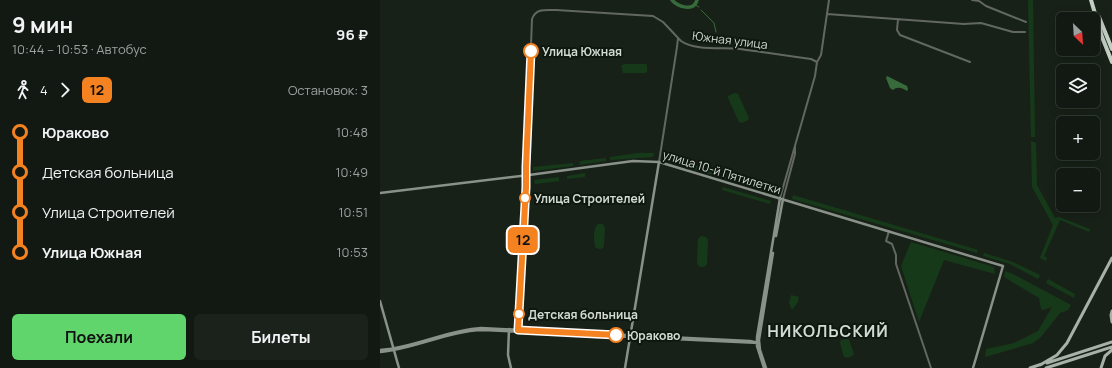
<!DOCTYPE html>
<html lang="ru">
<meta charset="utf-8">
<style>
:root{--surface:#121912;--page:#1b221b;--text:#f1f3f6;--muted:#9ca09f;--line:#313832;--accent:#5fd56b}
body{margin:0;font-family:Manrope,sans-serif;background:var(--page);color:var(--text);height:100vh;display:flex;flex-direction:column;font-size:15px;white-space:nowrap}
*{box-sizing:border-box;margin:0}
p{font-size:13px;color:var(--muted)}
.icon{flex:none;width:22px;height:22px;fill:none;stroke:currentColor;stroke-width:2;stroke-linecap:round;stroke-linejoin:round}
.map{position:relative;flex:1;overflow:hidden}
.details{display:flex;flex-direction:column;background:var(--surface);width:380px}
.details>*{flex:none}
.badge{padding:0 8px;border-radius:6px;font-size:14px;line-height:26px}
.needle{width:26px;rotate:155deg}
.tools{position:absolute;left:676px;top:12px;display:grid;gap:8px}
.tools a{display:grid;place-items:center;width:44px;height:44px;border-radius:6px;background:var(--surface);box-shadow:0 2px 10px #0003,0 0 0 1px var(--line);font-size:20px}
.map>.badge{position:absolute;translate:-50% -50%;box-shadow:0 0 0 2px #fff}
.legs{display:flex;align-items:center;gap:6px;height:44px;padding:0 12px;font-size:13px}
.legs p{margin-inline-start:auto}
.overview{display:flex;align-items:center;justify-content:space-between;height:68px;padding:0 12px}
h1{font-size:22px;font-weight:700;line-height:30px}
.action{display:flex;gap:8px;margin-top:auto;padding:8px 12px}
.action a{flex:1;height:46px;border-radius:6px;background:var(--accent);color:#111;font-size:16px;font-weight:700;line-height:46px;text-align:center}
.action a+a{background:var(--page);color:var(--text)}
ul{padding:0 12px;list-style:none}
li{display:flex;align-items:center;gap:14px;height:40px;font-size:15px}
li i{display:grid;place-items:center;width:6px;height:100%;margin:0 5px;background:currentColor}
li i::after{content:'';width:10px;height:10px;margin:-5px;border:3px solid;border-radius:50%;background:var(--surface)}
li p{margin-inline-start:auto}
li:first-child i{background:linear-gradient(#0000 50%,currentColor 0)}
li:last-child i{background:linear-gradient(currentColor 50%,#0000 0)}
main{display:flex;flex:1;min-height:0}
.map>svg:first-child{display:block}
.green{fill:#163a19}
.water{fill:#376b3b}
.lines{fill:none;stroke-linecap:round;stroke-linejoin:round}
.stream{stroke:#376b3b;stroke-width:1}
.river{stroke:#376b3b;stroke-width:3.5}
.street{stroke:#626762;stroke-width:2}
.secondary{stroke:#899189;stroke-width:2.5}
.primary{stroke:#a7b1a7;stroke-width:3}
.highway{stroke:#c3cfc3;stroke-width:4}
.line-1-casing{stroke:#fff;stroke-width:9}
.line-1{stroke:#f58220;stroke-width:6}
.stop-1-dot{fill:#fff;stroke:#f58220;stroke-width:2}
.labels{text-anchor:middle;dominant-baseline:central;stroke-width:4;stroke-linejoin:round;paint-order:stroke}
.street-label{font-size:12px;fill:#d3dad3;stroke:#0f180f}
.stop-label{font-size:12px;font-weight:bold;fill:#d3dad3;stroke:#0f180f;text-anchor:start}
.district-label{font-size:16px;font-weight:bold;letter-spacing:1px;fill:#d3dad3;stroke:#0f180f}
</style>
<main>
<section class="details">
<div class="overview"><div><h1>9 мин</h1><p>10:44 – 10:53 · Автобус</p></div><b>96 ₽</b></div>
<div class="legs"><svg class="icon" aria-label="walk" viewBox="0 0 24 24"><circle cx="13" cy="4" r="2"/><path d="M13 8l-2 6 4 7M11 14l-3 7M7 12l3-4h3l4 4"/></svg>4<svg class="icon" aria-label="forward" viewBox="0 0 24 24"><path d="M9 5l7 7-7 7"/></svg><b class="badge" style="background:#f58220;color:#111">12</b><p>Остановок: 3</p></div>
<ul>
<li><i style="color:#f58220"></i><b>Юраково</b><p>10:48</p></li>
<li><i style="color:#f58220"></i><span>Детская больница</span><p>10:49</p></li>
<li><i style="color:#f58220"></i><span>Улица Строителей</span><p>10:51</p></li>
<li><i style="color:#f58220"></i><b>Улица Южная</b><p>10:53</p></li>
</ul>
<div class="action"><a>Поехали</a><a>Билеты</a></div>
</section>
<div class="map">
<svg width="732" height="368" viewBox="0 0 732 368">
<rect width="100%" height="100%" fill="#182118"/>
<!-- green -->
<path class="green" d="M648,0H653L655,137H651Z
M244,64H266L267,66V72L265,73H243L241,66Z
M355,93L358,94L369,118L368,120L362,123L359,122L348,98V96Z
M651,141L656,143L657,185L675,218L679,217L710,229L709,232L680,220L664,256L667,258L666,261L660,258L673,225L652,187Z
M258,153H274L273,157L230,160V157Z
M286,156L340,173L339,177L285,160Z
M226,158V161L199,165L200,161Z
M193,163V166L153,171V167Z
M205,173V177L187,179V176Z
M347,176L392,189L391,192L346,179Z
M179,177V181L155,184L154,180Z
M343,187L391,201L390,204L342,190Z
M413,195L598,250L597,253L412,199Z
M218,224H223L225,228L224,245L223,248L220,249L216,248C213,242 213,228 218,224Z
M321,236L326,237L328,240L327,264C325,268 319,268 317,264L318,239Z
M531,242L614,267L615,274L564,260L539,322L521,266Z
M604,253L633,262L660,275L658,279L630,264L603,256Z
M625,271L633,274L691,305L688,310L680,313L661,337L653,343L605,357L606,349L634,343L658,331L672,307L663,310L661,309L659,298L624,277Z
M668,279L695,294L694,298L666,283Z
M411,295L419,297L418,302L412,310L409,303Z
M467,339L469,340L474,354C471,357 468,358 464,357L460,343L461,340Z"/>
<!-- water -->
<path class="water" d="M507,76L527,86L528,89L527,91C523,88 517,86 513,90L510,88L506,78Z"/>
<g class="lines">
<!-- stream -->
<path class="stream" d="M315,5L319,7
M321,10L334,23L336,32"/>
<!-- river -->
<path class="river" d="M292,0C298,7 314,12 317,0"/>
<!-- street -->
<path class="street" d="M592,0L599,1L606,6L646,22
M447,14L584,24L601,23L633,32H645
M518,19L517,30L520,35L590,62
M279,162L297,47L298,38
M146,176L152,19C156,8 166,10 176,10L273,16L283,22L301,41C315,51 343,47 360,49C383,52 407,56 431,59L437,62
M400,198L435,76L437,62L441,55L449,0
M403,199L415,154V146
M509,231L506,241L512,244L516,255V264L551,368"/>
<!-- secondary -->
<path class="secondary" d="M0,193L149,175L253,161L279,162L623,266L593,368
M396,236L403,199
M0,301L19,368
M129,329L128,355L131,368
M138,331L146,176
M0,350C34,348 67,330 101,328L370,341L379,343
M0,352C35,349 68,331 103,330L379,343
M245,368L279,162
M384,368L377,346V337L400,198
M386,368L380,350L379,340L393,253"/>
<!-- primary -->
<path class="primary" d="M732,311L731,315L732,322
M667,363L732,342
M660,365L677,355L687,343L732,258
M650,368L662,364
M666,368L732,347
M721,368L725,356L732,350"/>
<!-- highway -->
<path class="highway" d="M711,0L722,37L732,62
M719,17L732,49"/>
</g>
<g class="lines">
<defs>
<path id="line-1" d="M151,51L146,167V187L138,330L236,335"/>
</defs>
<!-- line-1 casing -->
<use href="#line-1" class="line-1-casing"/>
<!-- line-1 -->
<use href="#line-1" class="line-1"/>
</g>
<!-- markers -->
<g class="stop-1-dot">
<circle cx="151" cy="51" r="7"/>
<circle cx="145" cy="198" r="5"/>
<circle cx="139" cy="314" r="5"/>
<circle cx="236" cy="335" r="7"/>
</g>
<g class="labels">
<!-- street labels -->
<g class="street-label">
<text transform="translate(350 40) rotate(7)">Южная улица</text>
<text transform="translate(342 172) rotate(17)">улица 10-й Пятилетки</text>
</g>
<!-- stop labels -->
<g class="stop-label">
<text x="162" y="51">Улица Южная</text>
<text x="154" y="198">Улица Строителей</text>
<text x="148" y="314">Детская больница</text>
<text x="247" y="335">Юраково</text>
</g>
<!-- district labels -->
<g class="district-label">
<text x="448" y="331">НИКОЛЬСКИЙ</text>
</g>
</g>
</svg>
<div class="tools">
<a><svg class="needle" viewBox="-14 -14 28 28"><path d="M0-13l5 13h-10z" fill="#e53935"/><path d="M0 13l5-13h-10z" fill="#9ca09f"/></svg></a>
<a><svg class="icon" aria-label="layers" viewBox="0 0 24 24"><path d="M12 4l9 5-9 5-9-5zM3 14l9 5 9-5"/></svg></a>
<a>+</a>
<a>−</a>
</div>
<b class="badge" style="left:143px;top:240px;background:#f58220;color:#111">12</b>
</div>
</main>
